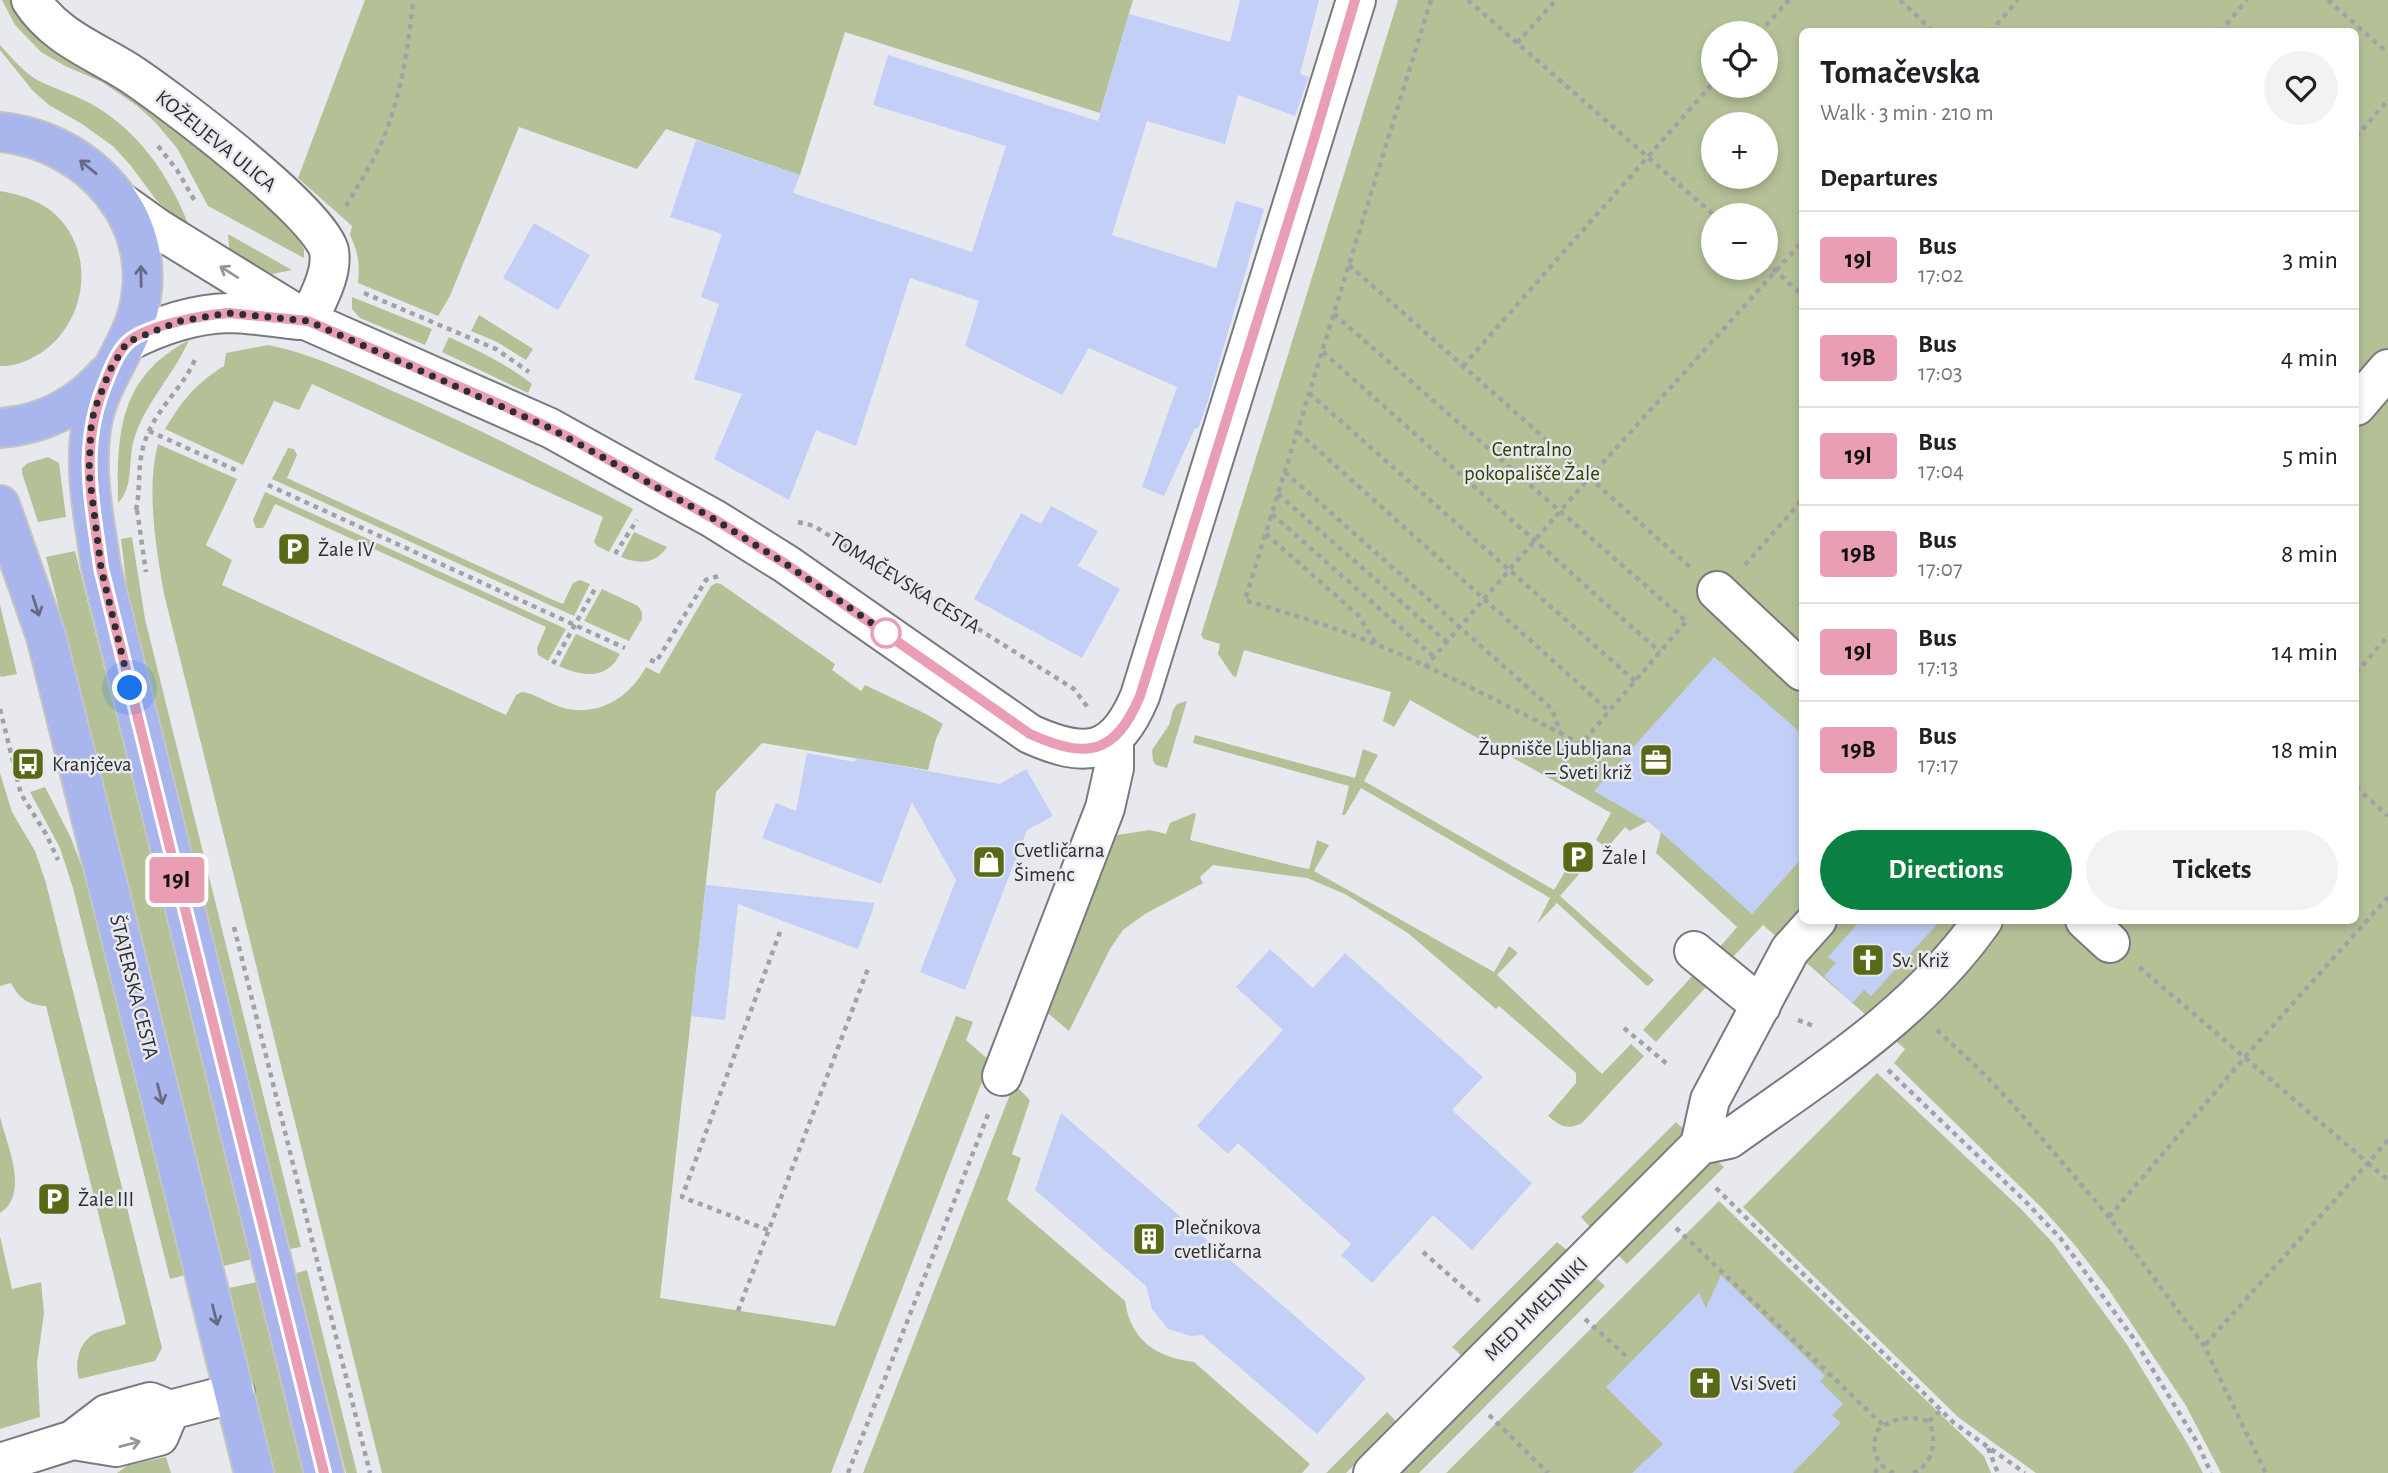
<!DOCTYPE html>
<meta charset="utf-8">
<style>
:root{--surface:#fff;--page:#f2f2f2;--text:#202124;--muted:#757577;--line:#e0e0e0;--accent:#0b8043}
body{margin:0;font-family:"Alegreya Sans",sans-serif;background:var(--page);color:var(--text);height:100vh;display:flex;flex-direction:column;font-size:26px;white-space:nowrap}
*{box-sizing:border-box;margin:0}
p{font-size:23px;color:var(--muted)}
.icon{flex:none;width:38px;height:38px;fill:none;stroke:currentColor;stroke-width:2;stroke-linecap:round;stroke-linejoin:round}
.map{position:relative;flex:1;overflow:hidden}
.panel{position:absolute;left:1799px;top:28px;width:560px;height:896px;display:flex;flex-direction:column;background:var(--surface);border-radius:10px;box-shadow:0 4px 10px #0003}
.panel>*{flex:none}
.badge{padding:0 14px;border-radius:5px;font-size:24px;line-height:46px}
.buttons{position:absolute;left:1701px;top:21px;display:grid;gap:14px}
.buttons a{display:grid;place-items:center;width:77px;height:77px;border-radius:50%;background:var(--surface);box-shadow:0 4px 10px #0003;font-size:35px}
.you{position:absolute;width:35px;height:35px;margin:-18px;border:5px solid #fff;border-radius:50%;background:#1a73e8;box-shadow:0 0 0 10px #1a73e833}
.map>.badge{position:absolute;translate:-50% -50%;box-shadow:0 0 0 4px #fff}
h2{padding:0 21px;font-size:26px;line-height:63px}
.round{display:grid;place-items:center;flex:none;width:74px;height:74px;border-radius:37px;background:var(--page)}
.head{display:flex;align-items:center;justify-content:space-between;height:119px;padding:0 21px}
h1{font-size:33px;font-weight:700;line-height:52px}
.primary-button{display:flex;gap:14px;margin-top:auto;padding:14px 21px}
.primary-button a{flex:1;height:80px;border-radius:42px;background:var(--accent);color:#fff;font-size:28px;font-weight:700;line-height:80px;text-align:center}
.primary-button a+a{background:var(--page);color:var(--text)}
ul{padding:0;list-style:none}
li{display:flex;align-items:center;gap:21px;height:98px;padding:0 21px;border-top:2px solid var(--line)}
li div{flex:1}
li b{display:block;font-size:26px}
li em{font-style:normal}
li .badge{min-width:77px;font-weight:700;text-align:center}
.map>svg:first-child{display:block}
.green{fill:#b4c197;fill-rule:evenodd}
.building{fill:#c4cff7}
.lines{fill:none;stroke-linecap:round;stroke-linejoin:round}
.minor-casing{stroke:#797a7e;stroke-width:42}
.major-casing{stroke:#c4c4c5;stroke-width:42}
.path{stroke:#a1a2a6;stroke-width:4.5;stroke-dasharray:5 5;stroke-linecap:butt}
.minor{stroke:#fff;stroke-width:38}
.major{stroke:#a9b5ed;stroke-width:38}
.oneway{stroke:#656b84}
.oneway2{stroke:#969697}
.line-casing{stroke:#fff;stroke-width:16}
.line{stroke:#ea9eb4;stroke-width:10}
.walk{stroke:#2d2e2f;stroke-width:7;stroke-dasharray:0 12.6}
.stop-dot{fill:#fff;stroke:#ea9eb4;stroke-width:3.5}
.labels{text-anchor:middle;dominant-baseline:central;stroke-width:5;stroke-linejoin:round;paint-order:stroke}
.street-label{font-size:21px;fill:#2d2e2f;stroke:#e8e9ee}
.park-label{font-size:21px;fill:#313d01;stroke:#e8e9ee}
.poi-label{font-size:21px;fill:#2d2e2f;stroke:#e8e9ee;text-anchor:start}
</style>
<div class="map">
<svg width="2388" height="1473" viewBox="0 0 2388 1473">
<rect width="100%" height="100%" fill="#e8e9ee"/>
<!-- green -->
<path class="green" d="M2,0H17L174,120L291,227L304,249V258L208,206L177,148L154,121L136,105L102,82L65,66L41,52L15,25Z
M365,0H1133L1100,113L845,32L800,175L666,129L637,169L519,127L450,296L438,316L358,283C360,264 358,252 350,235L352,226L298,178Z
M1398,0H2388V1473H2221L2185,1404L2109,1290L2074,1244L2041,1207L1894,1063L1905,1049L1763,925L1730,960L1718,949L1737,927L1656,853L1661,832L1648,821L1630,831L1625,827L1607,848L1596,840L1611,813L1410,700L1394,727L1383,721L1391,692L1244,650L1236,677L1233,676L1218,654L1220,644L1204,639L1201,635ZM1802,32H2356V920H1802ZM1713,33H1766V86H1713ZM1713,124H1766V177H1713ZM1713,215H1766V268H1713Z
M0,45C12,58 23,72 39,81C55,89 72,94 88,102C139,130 169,175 190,228L157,201L131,166L114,147L82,124L49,105L33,91L0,50Z
M0,191C18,194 35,199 50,210C96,246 89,317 45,350C33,359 16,367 0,366Z
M228,234L292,270L268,275L230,257Z
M352,297L432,329L425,345L360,318L352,309Z
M479,315L533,349L526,360L497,342L471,331Z
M449,337C479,351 507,364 532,384L528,393L442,352Z
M189,340C174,374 147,401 135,436C127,458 135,486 118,503C117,432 119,377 189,340Z
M268,345C309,353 350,372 388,389C472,425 552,466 633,509L609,552L597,546L594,542L603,517L312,384L299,410L274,401L243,465L165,429C182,401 195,384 224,366L226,353Z
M158,444L237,479L206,545L232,560L222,585L506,715L516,695L522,692C537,694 549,704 564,708C599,717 630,697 646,667L659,674L711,586L716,583L721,584L835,664L832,670L861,691L865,685L926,714L943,724L936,739L928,770L762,743L716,792L660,1298L835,1326L956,1016L973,1022L966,1040L990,1061L831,1473H382L164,594C156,548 146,489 158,444Z
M288,448L294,449L297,455L287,478L551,599L563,604L573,583L580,580L590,584L574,616L272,479Z
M48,457L59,463L66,517L38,522L22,473V468L28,463Z
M265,492L566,629L548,661L538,655L537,648L546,627L275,504L265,525L263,528H256L253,520Z
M634,532L667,547C655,565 639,564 621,557Z
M132,537L145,619L301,1247L290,1249L135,622L126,581L121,539Z
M75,551L252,1259L224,1266L46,557Z
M602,589L638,606L642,612V619L629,641L584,621Z
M0,605L17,674L1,677L0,675Z
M576,634L620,654C607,681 581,676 559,666Z
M1187,701L1167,768L1156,765L1153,761L1152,750L1169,725L1173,710L1177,704Z
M1195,735L1355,778L1363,749L1378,755L1364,781L1554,890L1569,865L1581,872L1560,896L1654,980L1648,986L1646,985L1557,903L1537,924L1550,898L1361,788L1345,815H1342L1349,786L1193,743Z
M0,773L12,812L35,851L46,883L162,1348L155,1361L79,1379C74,1363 79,1342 94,1334C103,1329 117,1328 126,1324L46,1006C29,1005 19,999 11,983L0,986Z
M45,787L71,838L91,891L185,1275L170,1279L73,888L60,848L30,792Z
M1194,813L1196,814L1190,840L1294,866L1309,869L1317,840L1329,845L1314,871L1494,972L1509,946L1518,953L1497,975L1602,1074L1631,1044L1644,1056L1582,1123C1567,1131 1559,1125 1548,1116L1576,1083V1073L1499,1006L1496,1009L1408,933L1345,894L1307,878L1213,865L1200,877L1203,883L1145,914L1123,930L1110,949L1069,1031L1043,1009L1110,836L1150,830L1166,834L1170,823Z
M1693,975L1706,987L1656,1042L1643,1030Z
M1877,1073L2020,1208L2053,1243L2126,1343L2189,1446L2203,1473H2036L1959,1418L1743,1207Z
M1014,1084L1030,1100L1012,1154L1021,1158L1007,1200L1125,1301C1131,1341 1156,1357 1194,1362L1310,1464L1302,1473H863Z
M0,1117C7,1145 30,1194 0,1213Z
M1676,1122L1687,1132L1591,1228L1581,1217Z
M1713,1157L1724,1167L1627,1264L1617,1254Z
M1719,1201L1984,1456L1991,1473H1446Z
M0,1236L12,1289L41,1282L44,1313L37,1363L40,1417L0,1429Z
M1557,1242L1568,1251L1463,1357L1452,1347Z
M307,1270L357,1473H346L296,1273Z
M1594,1276L1605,1286L1419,1473H1398Z
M257,1282L304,1473H274L229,1288Z
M1387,1412L1397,1422L1346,1473H1326Z
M166,1457L171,1473H117L128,1465Z"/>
<!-- building -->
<path class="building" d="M1240,0H1319L1300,74L1309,77L1295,116L1238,95L1225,144L1147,121L1112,235L1216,268L1236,201L1264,209L1207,404L1198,429L1195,428L1164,496L1142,487L1177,387L1089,348L1062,395L965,346L979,301L910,278L856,446L816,430L789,500L714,459L742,394L694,379L719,304L701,297L722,234L670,217L696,140L800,175L793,193L972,252L1006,146L873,105L888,55L1098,121L1129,14L1230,42Z
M534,223L590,255L558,310L503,278Z
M1051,506L1098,531L1078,566L1120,589L1082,658L974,599L1021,513L1041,524Z
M1714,657L1802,734V858L1752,914L1653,825L1594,791Z
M807,753L855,762L856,758L1000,784L1026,769L1053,816L1027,830L965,990L920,972L956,880L912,802L881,884L762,838L776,803L796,811Z
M706,885L874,903L873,909L858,949L738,904L725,1020L691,1016Z
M1861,920H1941L1871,996L1864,990L1852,1003L1824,976L1836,963L1828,957Z
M1270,949L1313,988L1345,953L1483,1077L1452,1110L1532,1183L1472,1250L1433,1215L1372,1283L1341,1255L1351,1244L1238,1143L1228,1154L1197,1126L1283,1030L1236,987Z
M1061,1113L1366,1378L1317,1434L1202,1335L1191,1336L1168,1329L1152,1309L1146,1286L1035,1190Z
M1721,1275L1825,1376L1820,1381L1843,1404L1832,1415L1841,1423L1793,1473H1632L1663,1444L1606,1387L1699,1293L1706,1308Z"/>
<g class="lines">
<defs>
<path id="minor" d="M31,0C55,37 93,50 128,72C165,96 321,213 329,251C333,274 317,300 308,321
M119,201L160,230L308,321L550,428L714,519L786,564L1030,734C1086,759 1115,756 1140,696L1356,0
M127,342C158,326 193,314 228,313C251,313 276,318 299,320
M2356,406L2388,369
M1717,591L1802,671
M2085,920L2110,943
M1694,951L1761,1006
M1002,1076L1105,808L1114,768V740
M1700,1145L1729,1139C1820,1074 1917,1014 1983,920
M73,1440L116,1447L159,1436L170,1410
M0,1463L73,1440L107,1414L150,1402L170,1410L235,1393
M1373,1473L1700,1145L1710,1100L1790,950L1817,920"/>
<path id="major" d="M0,132C90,141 164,222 137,316C125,355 96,387 91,429C84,475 95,522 101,567L324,1473
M0,428C43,425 79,406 107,374
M0,505L46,636L254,1473"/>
</defs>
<!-- minor casing -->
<use href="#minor" class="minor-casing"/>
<!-- major casing -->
<use href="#major" class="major-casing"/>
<!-- path -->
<path class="path" d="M1431,0L1245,600C1290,614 1335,627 1378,645C1447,674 1514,709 1581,744L1689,618
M1468,0L1714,215
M1900,0L1934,32
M2328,0L2388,53
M1990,32L2018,0
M2220,32L2247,0
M1759,33L1789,0
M1517,43L1556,0
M2356,137L2388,100
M158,146L177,170L196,203
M346,206C358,186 371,165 381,144C401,98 408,49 413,0
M1766,262L1802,295
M1349,265L1690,567
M364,293L496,349L529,372
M1334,314L1686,621
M1323,352L1660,652
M1463,366L1713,83
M1309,393L1635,681
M149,431L240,472
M1298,432L1609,711
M1285,472L1552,709L1560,732
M268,485L625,648
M1278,494L1447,642
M136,510C142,481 135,462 149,431C161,404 186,384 196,357
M137,510L146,572
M1272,514L1434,657
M798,522L814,526L1074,689L1089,709
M1266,534L1358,615L1376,644
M615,554L637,520
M1745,565L1802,500
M650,660L656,662L706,580L722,575
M553,664L596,587
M1425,667L1589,478L1802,242
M2356,673L2388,636
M0,709L21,794L46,834L58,860
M2356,787L2388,816
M234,927L370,1473
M2139,967L2368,1163L2204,1346
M1798,1020L1816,1027
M1624,1028L1667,1064
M1937,1030L1985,1075L2015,1107L2109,1217L2204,1346L2266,1473
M1888,1070L2026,1202L2061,1239L2134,1339L2197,1442L2211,1473
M2388,1140L2368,1163L2388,1180
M1716,1188L1954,1423L2025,1473
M2109,1217L2245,1057L2388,897
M1676,1228L1883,1425
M768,1230L682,1197L780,932
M1423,1252L1482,1304
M738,1311L869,966
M1585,1319L1626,1356
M1489,1415L1548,1473
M1929,1421L1941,1410
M1988,1448L1998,1473
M848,1473L989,1112
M1874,1473L1882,1466
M1894,1473C1875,1466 1870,1447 1878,1430C1894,1417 1909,1416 1929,1421
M1913,1473C1934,1464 1937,1440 1929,1421"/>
<!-- minor -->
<use href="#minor" class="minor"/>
<!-- major -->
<use href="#major" class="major"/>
</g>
<!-- one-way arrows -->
<defs><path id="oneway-shaft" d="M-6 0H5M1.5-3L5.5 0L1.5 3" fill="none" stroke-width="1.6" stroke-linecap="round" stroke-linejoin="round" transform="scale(1.75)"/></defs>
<g class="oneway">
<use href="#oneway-shaft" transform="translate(88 167) rotate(-141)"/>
<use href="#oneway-shaft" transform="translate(141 276) rotate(-91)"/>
<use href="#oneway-shaft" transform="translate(36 606) rotate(72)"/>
<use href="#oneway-shaft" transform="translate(160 1094) rotate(76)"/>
<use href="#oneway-shaft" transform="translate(215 1315) rotate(76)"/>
</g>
<g class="oneway2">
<use href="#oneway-shaft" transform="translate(229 272) rotate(-148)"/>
<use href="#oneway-shaft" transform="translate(130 1444) rotate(-15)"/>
</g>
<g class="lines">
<defs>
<path id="line" d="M324,1473L101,568C92,499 78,445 107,379C111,368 119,350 128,342C147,325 204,315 229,313L308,321L504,406L568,437L714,519L786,564L1030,734C1086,759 1115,756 1140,696L1311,149L1355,0"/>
</defs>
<!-- line casing -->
<use href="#line" class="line-casing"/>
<!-- line -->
<use href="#line" class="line"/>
<!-- walk -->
<path class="walk" d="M130,688L101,568L89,472L91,428L94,411L110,370L127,342L180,321L229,313L308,321L550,428L714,519L786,564L895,639L886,633"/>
</g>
<!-- icons -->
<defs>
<symbol id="parking-square" viewBox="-11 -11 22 22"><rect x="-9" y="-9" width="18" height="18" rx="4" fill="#586a17" stroke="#e8e9ee"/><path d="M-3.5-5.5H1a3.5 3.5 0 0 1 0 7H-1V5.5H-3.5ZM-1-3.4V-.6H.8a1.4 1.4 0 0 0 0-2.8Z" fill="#fff"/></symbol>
<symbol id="office-square" viewBox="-11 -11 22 22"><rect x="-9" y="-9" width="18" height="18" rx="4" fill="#586a17" stroke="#e8e9ee"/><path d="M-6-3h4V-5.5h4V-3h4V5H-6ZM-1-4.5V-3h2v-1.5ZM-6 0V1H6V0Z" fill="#fff"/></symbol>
<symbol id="bus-square" viewBox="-11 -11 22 22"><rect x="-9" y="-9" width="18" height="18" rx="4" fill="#586a17" stroke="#e8e9ee"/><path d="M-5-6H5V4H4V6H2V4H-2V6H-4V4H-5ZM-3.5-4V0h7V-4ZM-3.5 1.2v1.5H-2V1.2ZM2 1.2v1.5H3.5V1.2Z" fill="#fff"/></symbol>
<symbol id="shop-square" viewBox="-11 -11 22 22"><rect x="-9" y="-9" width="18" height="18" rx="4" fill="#586a17" stroke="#e8e9ee"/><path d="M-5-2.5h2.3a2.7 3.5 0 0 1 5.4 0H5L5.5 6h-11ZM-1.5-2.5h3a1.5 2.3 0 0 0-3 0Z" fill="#fff"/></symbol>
<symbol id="church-square" viewBox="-11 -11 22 22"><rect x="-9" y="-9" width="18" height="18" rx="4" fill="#586a17" stroke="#e8e9ee"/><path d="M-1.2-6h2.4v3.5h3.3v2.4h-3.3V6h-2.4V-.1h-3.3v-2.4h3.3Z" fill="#fff"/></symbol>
<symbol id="building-square" viewBox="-11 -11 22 22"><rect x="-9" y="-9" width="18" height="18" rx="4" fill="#586a17" stroke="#e8e9ee"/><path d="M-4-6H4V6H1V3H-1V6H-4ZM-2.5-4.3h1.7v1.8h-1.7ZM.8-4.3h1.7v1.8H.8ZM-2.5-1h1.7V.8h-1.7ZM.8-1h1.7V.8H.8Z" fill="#fff"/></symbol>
</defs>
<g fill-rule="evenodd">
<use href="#parking-square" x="275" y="530" width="38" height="38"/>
<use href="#office-square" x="1637" y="741" width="38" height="38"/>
<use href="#bus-square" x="9" y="745" width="38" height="38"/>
<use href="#parking-square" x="1559" y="838" width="38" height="38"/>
<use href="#shop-square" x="970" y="843" width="38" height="38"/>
<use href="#church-square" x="1849" y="941" width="38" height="38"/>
<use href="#parking-square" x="35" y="1180" width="38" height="38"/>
<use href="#building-square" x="1130" y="1220" width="38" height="38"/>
<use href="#church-square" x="1686" y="1364" width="38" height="38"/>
</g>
<!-- markers -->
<circle class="stop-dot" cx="886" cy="633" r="14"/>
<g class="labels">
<!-- street labels -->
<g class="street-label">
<text transform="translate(216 141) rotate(39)">KOŽELJEVA ULICA</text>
<text transform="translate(905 583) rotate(32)">TOMAČEVSKA CESTA</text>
<text transform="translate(134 987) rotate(76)">ŠTAJERSKA CESTA</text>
<text transform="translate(1536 1309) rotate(-45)">MED HMELJNIKI</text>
</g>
<!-- park labels -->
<g class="park-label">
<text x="1532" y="449">Centralno<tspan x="1532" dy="24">pokopališče Žale</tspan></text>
</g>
<!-- poi labels -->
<g class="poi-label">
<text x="318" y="549">Žale IV</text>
<text x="1632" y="748" text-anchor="end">Župnišče Ljubljana<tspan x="1632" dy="24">– Sveti križ</tspan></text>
<text x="52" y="764">Kranjčeva</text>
<text x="1014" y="850">Cvetličarna<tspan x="1014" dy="24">Šimenc</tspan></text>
<text x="1602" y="857">Žale I</text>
<text x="1892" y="960">Sv. Križ</text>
<text x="78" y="1199">Žale III</text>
<text x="1174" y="1227">Plečnikova<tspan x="1174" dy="24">cvetličarna</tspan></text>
<text x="1730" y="1383">Vsi Sveti</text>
</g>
</g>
</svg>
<div class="buttons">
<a><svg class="icon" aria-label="locate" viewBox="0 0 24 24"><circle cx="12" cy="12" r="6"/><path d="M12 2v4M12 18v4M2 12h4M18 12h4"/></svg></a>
<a>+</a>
<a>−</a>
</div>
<div class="you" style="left:130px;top:688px"></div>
<b class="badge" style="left:177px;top:880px;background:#ea9eb4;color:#111">19I</b>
<section class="panel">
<div class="head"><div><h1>Tomačevska</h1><p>Walk · 3 min · 210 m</p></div><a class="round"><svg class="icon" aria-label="heart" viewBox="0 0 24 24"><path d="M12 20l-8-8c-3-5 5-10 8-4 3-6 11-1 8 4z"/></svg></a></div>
<h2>Departures</h2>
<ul>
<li><span class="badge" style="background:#ea9eb4;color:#111">19I</span><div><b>Bus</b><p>17:02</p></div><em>3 min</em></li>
<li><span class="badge" style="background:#ea9eb4;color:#111">19B</span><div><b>Bus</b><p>17:03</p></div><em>4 min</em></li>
<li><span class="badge" style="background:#ea9eb4;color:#111">19I</span><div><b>Bus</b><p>17:04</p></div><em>5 min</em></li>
<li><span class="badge" style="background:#ea9eb4;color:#111">19B</span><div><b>Bus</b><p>17:07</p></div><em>8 min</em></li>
<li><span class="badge" style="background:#ea9eb4;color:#111">19I</span><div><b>Bus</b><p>17:13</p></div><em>14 min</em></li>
<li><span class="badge" style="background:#ea9eb4;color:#111">19B</span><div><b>Bus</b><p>17:17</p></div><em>18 min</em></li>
</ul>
<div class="primary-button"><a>Directions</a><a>Tickets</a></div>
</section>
</div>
